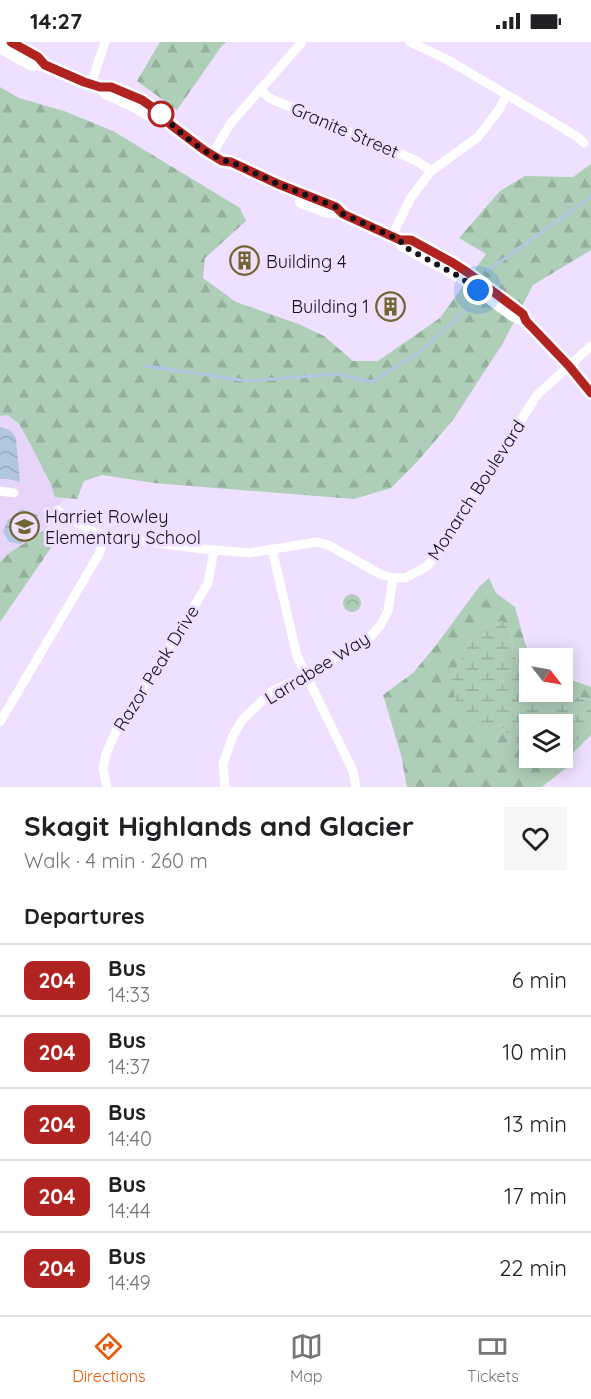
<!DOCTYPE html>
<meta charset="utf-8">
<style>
:root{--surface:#fff;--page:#f6f6f6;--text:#202124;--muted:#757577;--line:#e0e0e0;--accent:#ea580c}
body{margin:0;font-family:Quicksand,sans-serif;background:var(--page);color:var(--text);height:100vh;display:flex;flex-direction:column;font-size:22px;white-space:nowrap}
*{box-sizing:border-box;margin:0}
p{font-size:20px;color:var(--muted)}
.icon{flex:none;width:33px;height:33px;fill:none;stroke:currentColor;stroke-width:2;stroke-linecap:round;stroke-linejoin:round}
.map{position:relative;height:745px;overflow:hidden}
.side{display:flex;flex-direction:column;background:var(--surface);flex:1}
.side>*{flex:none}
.badge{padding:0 12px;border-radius:9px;font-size:21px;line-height:39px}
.needle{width:39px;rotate:121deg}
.fabs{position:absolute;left:519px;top:606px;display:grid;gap:12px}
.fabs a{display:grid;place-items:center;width:54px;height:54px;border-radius:0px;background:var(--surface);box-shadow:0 3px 15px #0003;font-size:30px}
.you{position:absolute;width:30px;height:30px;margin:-15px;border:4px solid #fff;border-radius:50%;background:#1a73e8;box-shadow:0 0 0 9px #1a73e833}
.map>.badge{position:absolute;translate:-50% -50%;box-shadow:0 0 0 3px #fff}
h2{padding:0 24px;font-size:22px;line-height:54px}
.round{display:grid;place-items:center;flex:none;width:63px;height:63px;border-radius:0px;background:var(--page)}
.headline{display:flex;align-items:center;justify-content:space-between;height:102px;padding:0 24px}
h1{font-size:28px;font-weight:800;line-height:45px}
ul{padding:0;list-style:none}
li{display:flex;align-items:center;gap:18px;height:72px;padding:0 24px;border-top:2px solid var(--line)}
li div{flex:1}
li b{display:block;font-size:22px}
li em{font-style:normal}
li .badge{min-width:66px;font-weight:700;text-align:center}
.status{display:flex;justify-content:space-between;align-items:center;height:42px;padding:0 30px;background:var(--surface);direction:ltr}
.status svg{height:16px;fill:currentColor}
.dock{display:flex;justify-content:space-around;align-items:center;height:84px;border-top:2px solid var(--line);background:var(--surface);font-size:16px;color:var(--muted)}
.dock a{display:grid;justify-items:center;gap:3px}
.dock .active{color:var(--accent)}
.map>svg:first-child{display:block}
.built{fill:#e6d4f9}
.forest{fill:url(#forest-firs)}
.wetland{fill:url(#wetland-marsh)}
.park{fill:url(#park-crowns)}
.water{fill:url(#water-waves)}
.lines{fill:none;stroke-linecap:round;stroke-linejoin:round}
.stream{stroke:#b1c6e2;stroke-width:3}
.street{stroke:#fff;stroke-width:9}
.secondary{stroke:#fff;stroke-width:12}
.line-casing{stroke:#fff;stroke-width:14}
.line{stroke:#b02321;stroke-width:9}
.walk{stroke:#15111b;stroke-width:6;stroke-dasharray:0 10.8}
.stop-dot{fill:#fff;stroke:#b02321;stroke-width:3}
.labels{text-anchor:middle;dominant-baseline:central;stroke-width:6;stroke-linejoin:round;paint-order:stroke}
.street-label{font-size:18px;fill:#15111b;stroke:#eee0fe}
.poi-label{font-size:18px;fill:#15111b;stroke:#eee0fe;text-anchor:start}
</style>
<div class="status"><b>14:27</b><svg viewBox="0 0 49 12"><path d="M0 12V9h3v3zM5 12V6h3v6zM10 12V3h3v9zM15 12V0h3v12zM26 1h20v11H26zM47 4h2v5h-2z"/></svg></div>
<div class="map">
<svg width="591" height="745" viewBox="0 0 591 745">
<defs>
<pattern id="forest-firs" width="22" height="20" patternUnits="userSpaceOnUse" patternTransform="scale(1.5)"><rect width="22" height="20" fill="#afceb8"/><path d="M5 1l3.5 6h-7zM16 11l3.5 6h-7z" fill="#96b09e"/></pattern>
<pattern id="wetland-marsh" width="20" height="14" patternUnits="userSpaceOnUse" patternTransform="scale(1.5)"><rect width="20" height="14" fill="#afceb8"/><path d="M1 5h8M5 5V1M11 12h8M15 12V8" fill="none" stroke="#96b09e"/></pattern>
<pattern id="park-crowns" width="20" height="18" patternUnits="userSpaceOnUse" patternTransform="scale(1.5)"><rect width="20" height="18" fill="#afceb8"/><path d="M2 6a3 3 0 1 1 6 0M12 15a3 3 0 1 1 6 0" fill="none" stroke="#96b09e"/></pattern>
<pattern id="water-waves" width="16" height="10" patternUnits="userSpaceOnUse" patternTransform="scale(1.5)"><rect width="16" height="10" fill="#b1c6e2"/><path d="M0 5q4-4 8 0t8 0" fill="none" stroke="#97a9c1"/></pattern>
</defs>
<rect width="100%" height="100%" fill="#eee0fe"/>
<!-- built -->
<path class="built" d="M0,349L95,406L0,561Z"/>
<!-- forest -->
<path class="forest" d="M160,0H226L221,5L177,68L137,39Z
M0,45L19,56L64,69L113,89L240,166L246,179L205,216L203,236L236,260L301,283L324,294L353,319H378L440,276L486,212L459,196L500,149L525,134L573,135L591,122V208L533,243L503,301L453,378L417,420L391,446L354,457L154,441L102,433L84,439L77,457L55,455L50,440L26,394L19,382L8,373L0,374Z
M43,489L55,500L0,580V520L8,512Z
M489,536L496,551L515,565L525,601L532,616H530L529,635L522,629L513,609L511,589L502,579L481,586L468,602L451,638L485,688L500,683L513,699L529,707L530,716H562L563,713L591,684V693L563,721L567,725L542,745H407L401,713L383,653L413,631L437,602L479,545Z
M563,635L591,645V658L559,650H562Z"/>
<!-- wetland -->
<path class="wetland" d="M502,579L511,589L513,609L521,629L529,635L530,650H559L591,658V684L563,713L562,682H530L529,707L513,699L500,683L485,688L469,684L455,657L451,638L468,602L481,586Z"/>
<!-- park -->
<path class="park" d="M343 561a9 9 0 1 1 18 0a9 9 0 1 1-18 0Z"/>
<!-- water -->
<path class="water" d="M0,385L10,388L16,396L20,440L8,437H0Z
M21,467L38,473C34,485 30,494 21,502L9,500L3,489L8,478Z"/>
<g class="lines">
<!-- stream -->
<path class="stream" d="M487,229L591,155
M146,324L247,339L337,332L372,340L421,309L467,267"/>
<!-- street -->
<path class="street" d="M410,0L446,17L543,74L576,94L584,101
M91,42L105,0
M260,47L269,56L415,118L431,129
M212,112L231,81L302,0
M392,194L410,157L431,129L478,95L498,69L507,53
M0,449L14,451
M57,468L93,490L105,494L203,507L249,511L317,500L328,503L380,532L393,536H405L426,525L434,516L537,353L591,304
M272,507L297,614L353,729L356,745
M0,680L99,512L105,494
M107,745L103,727L106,712L116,689L190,571L208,541L214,508
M225,745L223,722L232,696L242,678L271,650L306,633L370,595L380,584L388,569L393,536"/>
<!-- secondary -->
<path class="secondary" d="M11,0L38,15L46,23L85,40L100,45H111L142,58L159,70L171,83L204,108L222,119L231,120L278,142L336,165C338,167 340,170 343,172C357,181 397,190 403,204L460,235L514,274L527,279
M0,5L32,23H46
M103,48L106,51L136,65L159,79
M301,160L324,169L339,171
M400,198H411L466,229
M523,272L527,279L569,324L591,351"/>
</g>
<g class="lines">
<defs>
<path id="line" d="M11,0L38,15L45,23L84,40L100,45H111L142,58L159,70L171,83L204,108L222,119L231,120L278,142L336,165L343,172L400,198H411L453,221L467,230L523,272L526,279L569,324L591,351"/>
</defs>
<!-- line casing -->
<use href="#line" class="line-casing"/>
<!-- line -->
<use href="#line" class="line"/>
<!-- walk -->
<path class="walk" d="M161,72L159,70C174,86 210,118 231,120L278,142L336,165L343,172L400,198L403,204L460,235L478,248"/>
</g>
<!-- icons -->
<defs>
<symbol id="building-ring" viewBox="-11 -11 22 22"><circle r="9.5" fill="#eee0fe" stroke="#736532" stroke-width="1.5"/><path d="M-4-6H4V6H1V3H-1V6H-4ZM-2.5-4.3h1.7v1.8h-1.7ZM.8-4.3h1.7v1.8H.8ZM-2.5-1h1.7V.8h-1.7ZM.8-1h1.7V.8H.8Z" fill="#736532"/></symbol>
<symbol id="school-ring" viewBox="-11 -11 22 22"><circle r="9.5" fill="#eee0fe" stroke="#736532" stroke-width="1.5"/><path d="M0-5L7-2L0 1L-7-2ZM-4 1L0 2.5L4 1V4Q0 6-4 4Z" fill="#736532"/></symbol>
</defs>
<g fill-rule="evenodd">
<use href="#building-ring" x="228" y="202" width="33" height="33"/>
<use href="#building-ring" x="374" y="248" width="33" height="33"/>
<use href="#school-ring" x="8" y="468" width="33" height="33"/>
</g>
<!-- markers -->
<circle class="stop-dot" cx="161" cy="72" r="12"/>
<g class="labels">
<!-- street labels -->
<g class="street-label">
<text transform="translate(345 88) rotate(23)">Granite Street</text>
<text transform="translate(476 448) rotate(-57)">Monarch Boulevard</text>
<text transform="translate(156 626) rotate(-58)">Razor Peak Drive</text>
<text transform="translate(317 626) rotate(-32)">Larrabee Way</text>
</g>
<!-- poi labels -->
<g class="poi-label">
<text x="266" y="219">Building 4</text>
<text x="369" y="264" text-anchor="end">Building 1</text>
<text x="45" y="474">Harriet Rowley<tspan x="45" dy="21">Elementary School</tspan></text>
</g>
</g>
</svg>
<div class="fabs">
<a><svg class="needle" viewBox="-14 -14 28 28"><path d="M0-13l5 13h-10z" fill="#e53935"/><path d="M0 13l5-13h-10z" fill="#757577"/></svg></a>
<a><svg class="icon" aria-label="layers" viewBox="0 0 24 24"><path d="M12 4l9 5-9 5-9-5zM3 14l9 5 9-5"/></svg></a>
</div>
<div class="you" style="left:478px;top:248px"></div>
</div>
<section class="side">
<div class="headline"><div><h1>Skagit Highlands and Glacier</h1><p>Walk · 4 min · 260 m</p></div><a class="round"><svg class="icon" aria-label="heart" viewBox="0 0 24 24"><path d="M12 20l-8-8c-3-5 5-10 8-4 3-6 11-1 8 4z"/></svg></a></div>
<h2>Departures</h2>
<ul>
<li><span class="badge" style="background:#b02321;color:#fff">204</span><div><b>Bus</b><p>14:33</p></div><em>6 min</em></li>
<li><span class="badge" style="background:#b02321;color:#fff">204</span><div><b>Bus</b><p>14:37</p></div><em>10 min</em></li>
<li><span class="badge" style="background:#b02321;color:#fff">204</span><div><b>Bus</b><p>14:40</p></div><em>13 min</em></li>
<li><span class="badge" style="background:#b02321;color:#fff">204</span><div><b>Bus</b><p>14:44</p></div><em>17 min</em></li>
<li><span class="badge" style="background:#b02321;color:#fff">204</span><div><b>Bus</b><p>14:49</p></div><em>22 min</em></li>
</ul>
</section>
<nav class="dock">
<a class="active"><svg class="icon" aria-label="directions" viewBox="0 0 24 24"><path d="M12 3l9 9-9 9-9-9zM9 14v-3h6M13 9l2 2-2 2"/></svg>Directions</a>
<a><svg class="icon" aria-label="map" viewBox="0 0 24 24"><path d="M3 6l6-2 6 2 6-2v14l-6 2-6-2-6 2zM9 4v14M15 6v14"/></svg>Map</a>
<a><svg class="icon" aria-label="tickets" viewBox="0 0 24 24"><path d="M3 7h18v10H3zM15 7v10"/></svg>Tickets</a>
</nav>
